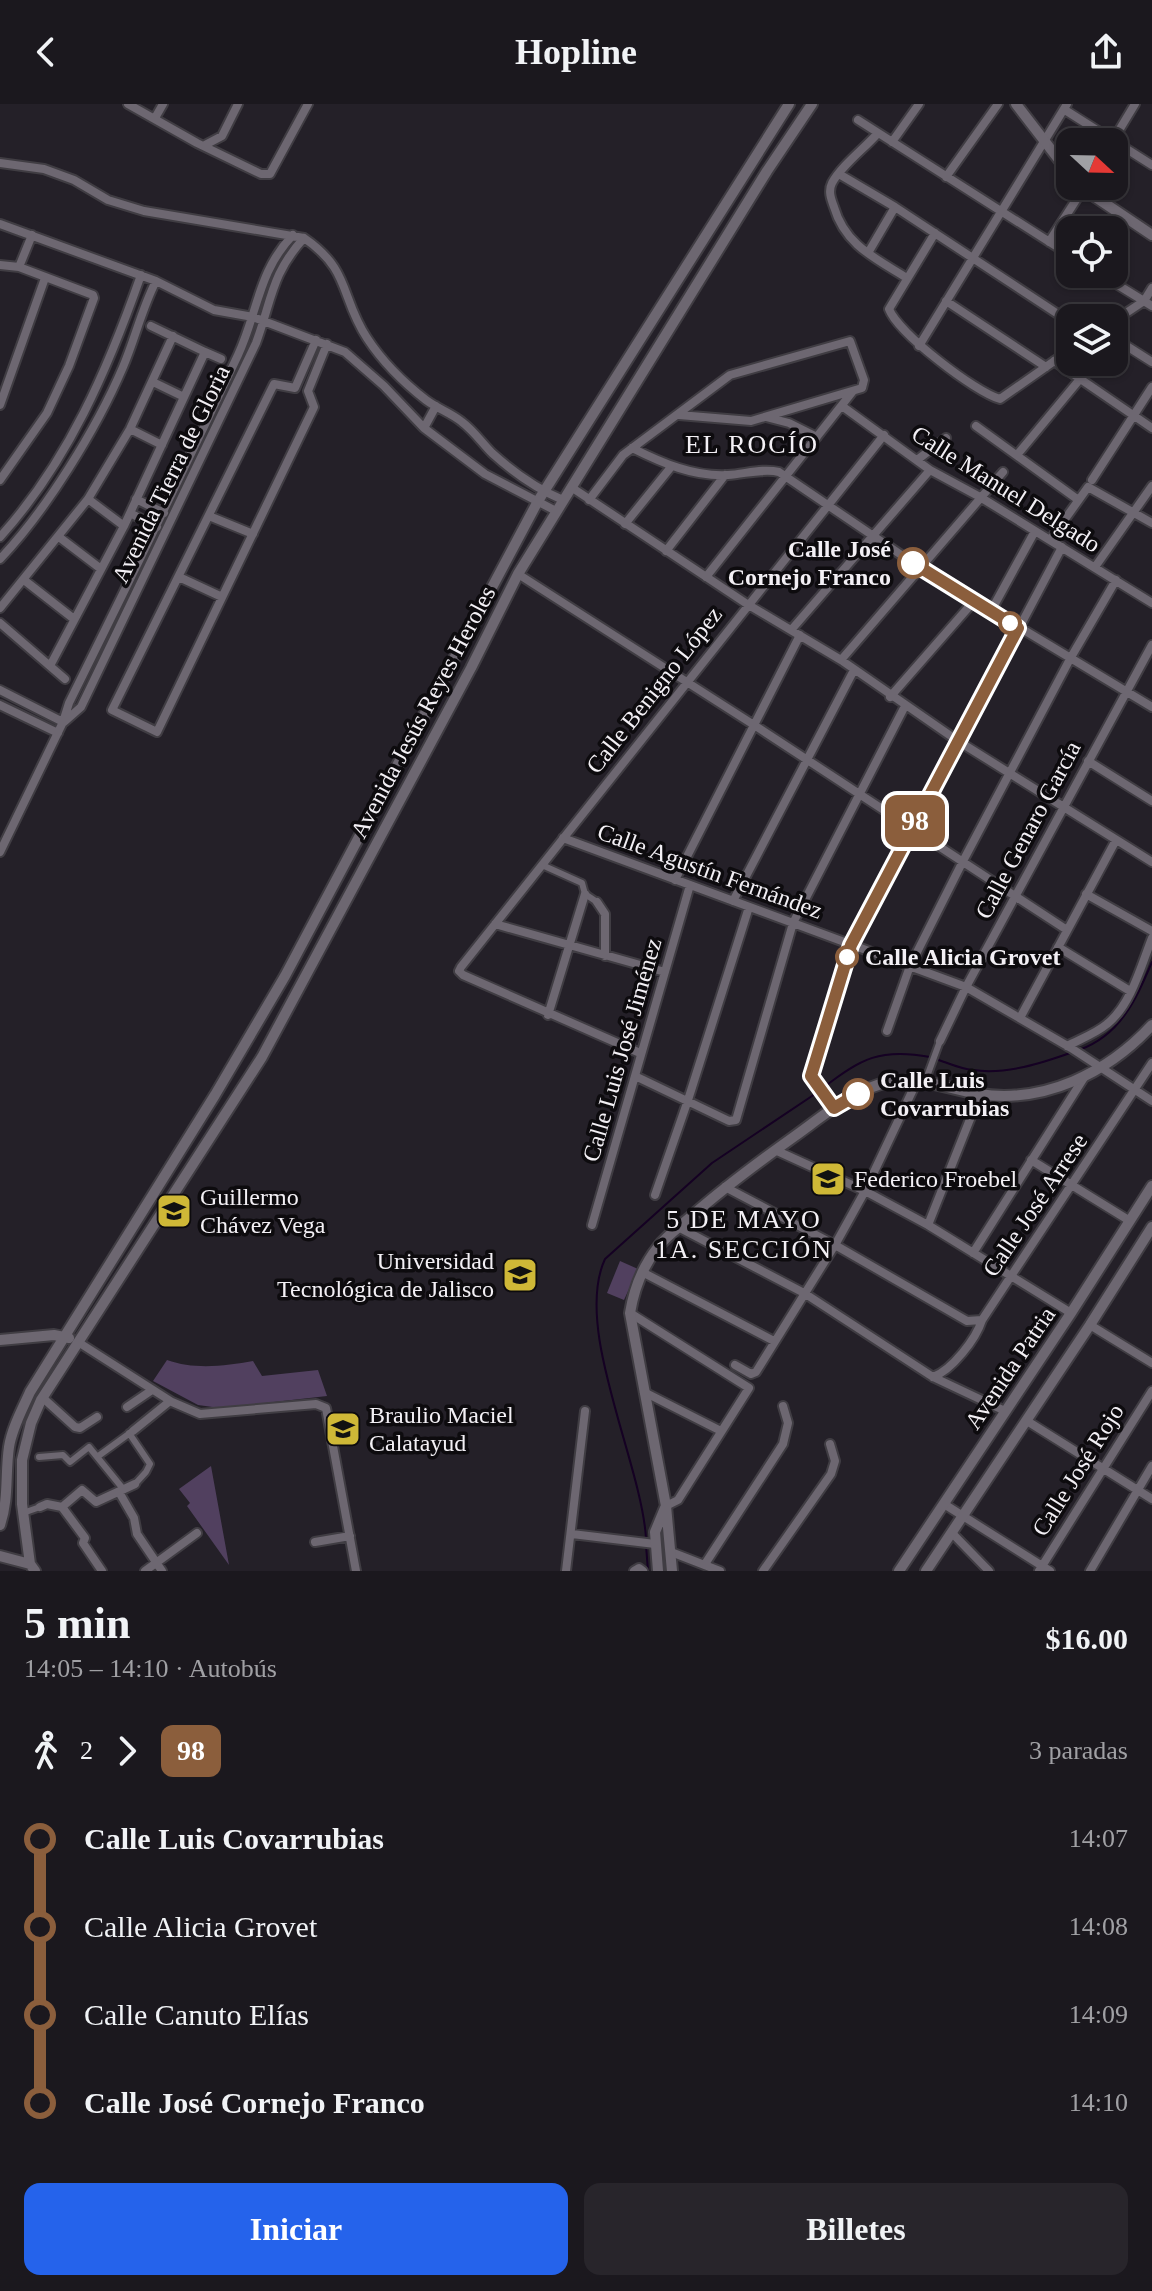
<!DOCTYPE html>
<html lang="es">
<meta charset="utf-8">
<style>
:root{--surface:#1b181e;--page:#28252b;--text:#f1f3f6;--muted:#a0a0a4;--line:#39373c;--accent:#2563eb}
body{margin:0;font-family:Georgia,serif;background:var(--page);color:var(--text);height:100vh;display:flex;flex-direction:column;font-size:30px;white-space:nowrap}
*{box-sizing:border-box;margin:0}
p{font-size:26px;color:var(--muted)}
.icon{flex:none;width:44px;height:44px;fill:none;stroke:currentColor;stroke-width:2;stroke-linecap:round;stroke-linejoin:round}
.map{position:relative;height:1467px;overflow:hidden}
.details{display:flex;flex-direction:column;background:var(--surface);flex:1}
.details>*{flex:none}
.badge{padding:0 16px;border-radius:12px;font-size:28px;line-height:52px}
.needle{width:52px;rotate:112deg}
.tools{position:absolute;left:1056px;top:24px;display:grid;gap:16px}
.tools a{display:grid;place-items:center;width:72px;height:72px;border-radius:16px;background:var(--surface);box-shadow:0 2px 6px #0004,0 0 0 2px var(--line);font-size:40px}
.map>.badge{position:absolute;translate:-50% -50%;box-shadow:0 0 0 4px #fff}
.legs{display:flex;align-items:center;gap:12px;height:88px;padding:0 24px;font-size:26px}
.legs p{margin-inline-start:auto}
.summary{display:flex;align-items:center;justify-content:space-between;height:136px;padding:0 24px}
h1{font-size:44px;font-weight:700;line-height:60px}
.action{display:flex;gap:16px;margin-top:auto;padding:16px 24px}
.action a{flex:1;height:92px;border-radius:16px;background:var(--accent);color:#fff;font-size:32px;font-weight:700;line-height:92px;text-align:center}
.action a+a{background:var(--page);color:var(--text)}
ul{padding:0 24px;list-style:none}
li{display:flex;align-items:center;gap:28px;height:88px;font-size:30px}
li i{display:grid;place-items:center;width:12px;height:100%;margin:0 10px;background:currentColor}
li i::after{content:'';width:20px;height:20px;margin:-10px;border:6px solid;border-radius:50%;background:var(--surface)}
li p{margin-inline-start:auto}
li:first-child i{background:linear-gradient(#0000 50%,currentColor 0)}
li:last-child i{background:linear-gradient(currentColor 50%,#0000 0)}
header{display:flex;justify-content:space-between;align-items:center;height:104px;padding:0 24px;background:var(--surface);font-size:36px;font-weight:700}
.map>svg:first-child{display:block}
.green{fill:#51405f}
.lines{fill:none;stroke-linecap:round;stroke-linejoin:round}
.stream{stroke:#150123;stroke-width:2}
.pedestrian-casing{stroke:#403d43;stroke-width:10}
.minor-casing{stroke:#403d43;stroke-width:12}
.tertiary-casing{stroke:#403d43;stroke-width:14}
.pedestrian{stroke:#6d6771;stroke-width:6}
.minor{stroke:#6d6771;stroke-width:8}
.tertiary{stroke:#6d6771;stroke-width:10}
.line-1-casing{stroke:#fff;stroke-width:18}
.line-1{stroke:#8b5e3c;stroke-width:12}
.stop-1-dot{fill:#fff;stroke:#8b5e3c;stroke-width:4}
.labels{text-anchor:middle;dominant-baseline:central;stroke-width:7;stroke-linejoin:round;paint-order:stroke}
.street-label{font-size:24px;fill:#f3f0f5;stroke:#0d0b0e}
.stop-label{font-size:24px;font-weight:bold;fill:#f3f0f5;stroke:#0d0b0e;text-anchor:start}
.poi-label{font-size:24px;fill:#f3f0f5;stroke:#0d0b0e;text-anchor:start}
.neighbourhood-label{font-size:26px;letter-spacing:2px;fill:#f3f0f5;stroke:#0d0b0e}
</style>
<header><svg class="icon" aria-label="back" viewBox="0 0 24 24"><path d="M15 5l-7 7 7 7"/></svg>Hopline<svg class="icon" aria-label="share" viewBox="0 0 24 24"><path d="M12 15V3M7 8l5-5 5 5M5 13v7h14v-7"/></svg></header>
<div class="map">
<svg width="1152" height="1467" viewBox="0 0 1152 1467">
<rect width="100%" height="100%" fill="#242028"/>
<!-- green -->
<path class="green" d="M620,1157L638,1165L624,1196L607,1189Z
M167,1256C194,1266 226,1262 253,1257L262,1272L318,1266L327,1292L220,1304L198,1301L153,1277Z
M211,1362L229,1461L187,1402L190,1399L179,1385Z"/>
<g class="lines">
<!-- stream -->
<path class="stream" d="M1079,946C1121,931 1136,895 1152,858
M936,955C948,959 960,965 973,966C1006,971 1042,959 1073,948
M823,984C861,954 881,944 930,953
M646,1434C641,1357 573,1224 605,1155L712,1059L818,988
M646,1441L648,1467"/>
<defs>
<path id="pedestrian" d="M542,761L582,779L585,790L597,798
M925,978L940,937
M129,1329L150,1360L146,1368L135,1380
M39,1353L63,1351L70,1358L89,1343L124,1386
M97,1353L130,1329
M23,1409L40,1403"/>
<path id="minor" d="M128,0L197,39L261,70H270L308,0
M1065,6L1152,61
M155,14L163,0
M858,16L1070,151
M878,29C864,45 842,61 832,79C828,87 831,95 834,103C845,141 875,154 907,174
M892,38L919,0
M1112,38L1135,0
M205,41L222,32L238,0
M0,59L44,65L74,76L108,96L144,107L304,134C351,166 340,193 367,234C382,257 404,279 426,296C438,305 451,309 462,318C474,327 482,339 492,349C513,368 537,385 563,396
M839,70L895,103L1070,218
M946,73L998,0
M0,120L156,177L214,206L253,213L345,248L384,282L424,324L485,370L556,407
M935,129L889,205C898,229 975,288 1000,295L1070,246
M1049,138L1085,82
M868,149L895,103
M0,161L19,163L32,131
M1100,170L1152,202
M946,197L1046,263
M1114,217L1144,197L1152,184
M1114,234L1152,258
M316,236L295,284L274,280L112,606L157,628L314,303L308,287L327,240
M919,242L1067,0
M205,248L221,255
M1054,257L1152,324
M153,278L184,293
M0,301L45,174
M842,302L930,366L980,393L1152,499
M766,313L789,319L817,333
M976,322L1077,395
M424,324L436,302
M130,325L162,341
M632,344C662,359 694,373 728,371C745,370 763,364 779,368L919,463L1152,603
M1017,351L1080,275
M917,356L946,334
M0,376L47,309L69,262L94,194L93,191L19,163
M1092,376L1152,283
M571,383L747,500L841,556L958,637L1152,758
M88,395L124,422
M136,395L164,409
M589,396L623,351L730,271L850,237L864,276L862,284L751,317L679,311
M130,409L157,423
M209,412L253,430
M625,420L671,363
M0,433C68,358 108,265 141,171
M59,433L101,465
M1050,436L1088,383L1152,419
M666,447L725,371
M0,455C46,407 97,324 123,263C135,235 142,204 156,177
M1095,463L1152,382
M518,470L754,621L1067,826
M179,473L222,493
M706,473L853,287
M24,476L74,515
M0,504L88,395L130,325L173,232
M991,507L1035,427
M0,519L65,575
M792,525L930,366
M841,556L1003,368
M51,560L124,422L205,248L151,222
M0,586L63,618
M890,593L974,497
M0,601L58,629
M64,618L81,603L256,239C272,196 271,170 304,134
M1088,657L1152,697
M563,734L966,883L1071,944L1152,997
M0,748L63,618L69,599C126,484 183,368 238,251C258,208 258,167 293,131
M675,776L800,531
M1086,790L1152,827
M733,797L854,566
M597,798L605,810V852
M495,820L665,868
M1058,843L1130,887
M548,911L585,790
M1020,914L1116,736
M887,927L910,862L962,759L1070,555L1116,476
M940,937L966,883L1152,541
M1067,942C1080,935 1095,930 1107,920C1131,901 1141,862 1152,834
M640,949L463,871L459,867L461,863L884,331
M635,972L729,1017L736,1016L793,819L905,602
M834,1004L811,972L851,841L1062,443
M775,1046L865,1087L928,1121L1071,1209
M1031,1056L1130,1117
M725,1083L835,1141L967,1217L982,1216
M655,1091L688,996L749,803
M592,1121L690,781
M928,1121L980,990
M678,1123L804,1189L933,1273L1005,1307
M973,1149L1085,972
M642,1168L774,1237
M630,1209L749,1284L678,1396L666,1402
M1090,1221L1152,1259
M78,1238L172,1298L200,1310L316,1300L326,1304L356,1467
M735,1261L751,1270L756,1268L835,1141L865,1087L917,977
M933,1273C952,1266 976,1235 982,1216L1152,959
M644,1288L721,1327
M43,1294L75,1323L80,1324L97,1313
M127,1303L152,1286
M1027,1317L1152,1395
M133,1327L170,1297
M119,1388L134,1414L137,1430L162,1467
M944,1400L1050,1467
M40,1403L47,1400L62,1403
M62,1403L82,1386L96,1398L135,1380
M62,1403L85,1434L83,1439L102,1467
M952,1429L989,1467
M572,1430L655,1440
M315,1438L350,1432
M671,1448L720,1467
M705,1460L783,1340L788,1319L783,1302
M145,1467L197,1429
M566,1467L585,1307
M634,1467L639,1464L643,1467
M763,1467L831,1370L835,1357L830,1340
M1039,1467L1152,1287
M1090,1467L1152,1362"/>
<path id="tertiary" d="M1016,0L1070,70
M1079,82L1152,131
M0,1236L54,1231L69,1234
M0,1421C9,1395 5,1370 9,1343C12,1324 22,1306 30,1288L215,991L285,872L538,397L789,0
M0,1452L30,1460
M35,1467L30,1460L22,1400V1356L31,1319L41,1296L262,953L471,564L518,470L767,67L812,0
M658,1467L655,1428L665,1404
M672,1467L666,1402L630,1209C634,1185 642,1163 658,1143C667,1131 682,1121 694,1110C726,1082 760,1057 795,1032C823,1012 854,985 889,978C919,972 949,985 979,990C1044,1000 1108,969 1152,921
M899,1467L1071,1209L1152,1082
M926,1467L1090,1221L1152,1123"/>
</defs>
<!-- pedestrian casing -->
<use href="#pedestrian" class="pedestrian-casing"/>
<!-- minor casing -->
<use href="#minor" class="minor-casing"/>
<!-- tertiary casing -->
<use href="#tertiary" class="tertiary-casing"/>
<!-- pedestrian -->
<use href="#pedestrian" class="pedestrian"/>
<!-- minor -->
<use href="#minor" class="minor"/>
<!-- tertiary -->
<use href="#tertiary" class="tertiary"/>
</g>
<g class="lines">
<defs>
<path id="line-1" d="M858,990L834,1004L811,972L851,841L1018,524L913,459"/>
</defs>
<!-- line-1 casing -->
<use href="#line-1" class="line-1-casing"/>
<!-- line-1 -->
<use href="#line-1" class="line-1"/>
</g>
<!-- icons -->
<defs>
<symbol id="school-square" viewBox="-11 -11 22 22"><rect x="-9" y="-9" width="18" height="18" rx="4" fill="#cfb837" stroke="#0d0b0e"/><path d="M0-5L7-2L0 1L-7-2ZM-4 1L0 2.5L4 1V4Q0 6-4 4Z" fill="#111"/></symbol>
<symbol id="university-square" viewBox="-11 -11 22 22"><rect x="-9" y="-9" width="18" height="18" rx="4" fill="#cfb837" stroke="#0d0b0e"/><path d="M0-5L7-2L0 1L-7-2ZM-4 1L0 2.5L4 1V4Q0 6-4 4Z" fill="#111"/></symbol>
</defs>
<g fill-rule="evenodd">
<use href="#school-square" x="808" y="1055" width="40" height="40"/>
<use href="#school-square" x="154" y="1087" width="40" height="40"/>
<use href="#university-square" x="500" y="1151" width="40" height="40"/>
<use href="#school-square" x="323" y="1305" width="40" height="40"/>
</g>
<!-- markers -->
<g class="stop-1-dot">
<circle cx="913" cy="459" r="14"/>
<circle cx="1010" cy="519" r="10"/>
<circle cx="847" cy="853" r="10"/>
<circle cx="858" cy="990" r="14"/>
</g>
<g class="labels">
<!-- street labels -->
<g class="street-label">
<text transform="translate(171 370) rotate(-64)">Avenida Tierra de Gloria</text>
<text transform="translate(1006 385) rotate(32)">Calle Manuel Delgado</text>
<text transform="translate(654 586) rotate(-52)">Calle Benigno López</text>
<text transform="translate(423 608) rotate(-62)">Avenida Jesús Reyes Heroles</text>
<text transform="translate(1028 726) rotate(-62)">Calle Genaro García</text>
<text transform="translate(710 767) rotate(20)">Calle Agustín Fernández</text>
<text transform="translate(622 946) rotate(-74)">Calle Luis José Jiménez</text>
<text transform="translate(1035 1101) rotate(-56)">Calle José Arrese</text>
<text transform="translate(1010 1264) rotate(-56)">Avenida Patria</text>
<text transform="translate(1078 1366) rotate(-58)">Calle José Rojo</text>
</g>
<!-- stop labels -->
<g class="stop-label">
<text x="891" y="445" text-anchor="end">Calle José<tspan x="891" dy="28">Cornejo Franco</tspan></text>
<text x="865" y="853">Calle Alicia Grovet</text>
<text x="880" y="976">Calle Luis<tspan x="880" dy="28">Covarrubias</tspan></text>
</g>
<!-- poi labels -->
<g class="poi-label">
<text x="854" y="1075">Federico Froebel</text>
<text x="200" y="1093">Guillermo<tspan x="200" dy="28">Chávez Vega</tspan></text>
<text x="494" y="1157" text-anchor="end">Universidad<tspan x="494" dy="28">Tecnológica de Jalisco</tspan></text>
<text x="369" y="1311">Braulio Maciel<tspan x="369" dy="28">Calatayud</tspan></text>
</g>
<!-- neighbourhood labels -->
<g class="neighbourhood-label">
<text x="752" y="340">EL ROCÍO</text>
<text x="744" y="1115">5 DE MAYO<tspan x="744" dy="30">1A. SECCIÓN</tspan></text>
</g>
</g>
</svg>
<div class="tools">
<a><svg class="needle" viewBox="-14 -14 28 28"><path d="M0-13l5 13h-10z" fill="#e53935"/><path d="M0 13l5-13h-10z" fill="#a0a0a4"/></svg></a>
<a><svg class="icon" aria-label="locate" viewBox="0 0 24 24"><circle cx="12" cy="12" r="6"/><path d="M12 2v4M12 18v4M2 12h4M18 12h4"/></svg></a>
<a><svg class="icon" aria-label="layers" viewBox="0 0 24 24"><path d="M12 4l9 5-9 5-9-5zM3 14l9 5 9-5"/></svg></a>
</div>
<b class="badge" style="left:915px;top:717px;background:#8b5e3c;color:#fff">98</b>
</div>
<section class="details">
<div class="summary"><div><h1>5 min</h1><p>14:05 – 14:10 · Autobús</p></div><b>$16.00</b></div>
<div class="legs"><svg class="icon" aria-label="walk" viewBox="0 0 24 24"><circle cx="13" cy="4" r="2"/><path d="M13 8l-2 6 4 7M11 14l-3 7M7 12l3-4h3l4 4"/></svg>2<svg class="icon" aria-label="forward" viewBox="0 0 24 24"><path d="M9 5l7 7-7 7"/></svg><b class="badge" style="background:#8b5e3c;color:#fff">98</b><p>3 paradas</p></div>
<ul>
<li><i style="color:#8b5e3c"></i><b>Calle Luis Covarrubias</b><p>14:07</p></li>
<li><i style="color:#8b5e3c"></i><span>Calle Alicia Grovet</span><p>14:08</p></li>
<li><i style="color:#8b5e3c"></i><span>Calle Canuto Elías</span><p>14:09</p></li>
<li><i style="color:#8b5e3c"></i><b>Calle José Cornejo Franco</b><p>14:10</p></li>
</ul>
<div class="action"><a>Iniciar</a><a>Billetes</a></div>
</section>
